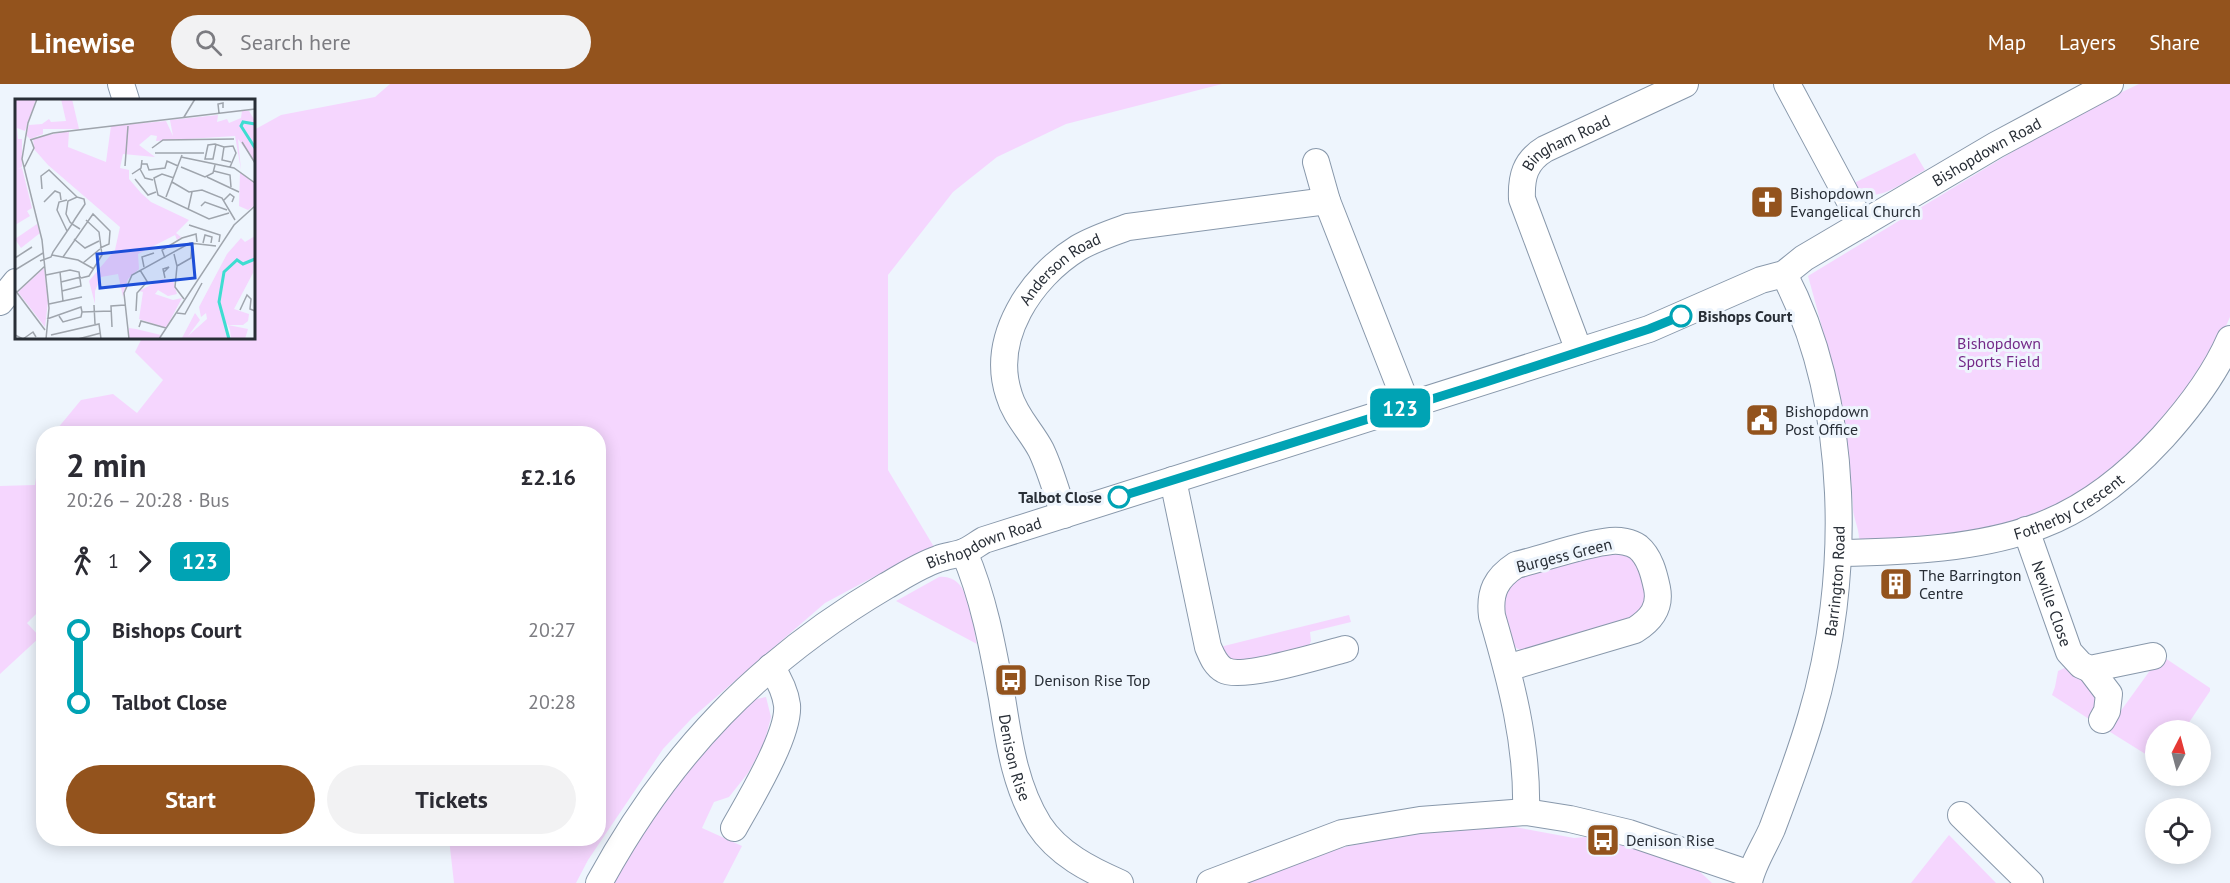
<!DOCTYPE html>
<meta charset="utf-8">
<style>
:root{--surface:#fff;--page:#f2f2f3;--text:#2b2b33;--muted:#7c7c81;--accent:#93531d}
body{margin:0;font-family:"PT Sans",sans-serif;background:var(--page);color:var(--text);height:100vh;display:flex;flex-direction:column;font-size:22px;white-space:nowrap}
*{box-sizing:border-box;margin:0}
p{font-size:20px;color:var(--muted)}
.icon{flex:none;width:33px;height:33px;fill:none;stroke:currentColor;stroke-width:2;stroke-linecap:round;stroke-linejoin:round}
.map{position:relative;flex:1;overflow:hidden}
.details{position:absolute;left:36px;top:342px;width:570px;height:420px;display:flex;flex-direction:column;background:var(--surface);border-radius:24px;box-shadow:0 3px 15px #0003}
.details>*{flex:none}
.badge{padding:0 12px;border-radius:9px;font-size:21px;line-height:39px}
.needle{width:39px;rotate:6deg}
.tools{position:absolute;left:2145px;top:636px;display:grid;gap:12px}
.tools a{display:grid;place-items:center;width:66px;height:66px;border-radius:50%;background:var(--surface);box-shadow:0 3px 15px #0003;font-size:30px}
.map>.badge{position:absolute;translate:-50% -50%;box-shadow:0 0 0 3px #fff}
.legs{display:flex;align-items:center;gap:9px;height:66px;padding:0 30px;font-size:20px}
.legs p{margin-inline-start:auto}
.head{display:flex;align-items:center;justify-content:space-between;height:102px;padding:0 30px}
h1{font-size:33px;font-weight:600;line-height:45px}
.button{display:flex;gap:12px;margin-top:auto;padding:12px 30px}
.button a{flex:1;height:69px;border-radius:36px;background:var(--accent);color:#fff;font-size:24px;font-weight:600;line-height:69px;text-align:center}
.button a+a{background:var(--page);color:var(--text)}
ul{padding:0 30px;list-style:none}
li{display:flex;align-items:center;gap:21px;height:72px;font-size:22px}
li i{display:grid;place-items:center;width:9px;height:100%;margin:0 8px;background:currentColor}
li i::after{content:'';width:15px;height:15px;margin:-8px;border:4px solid;border-radius:50%;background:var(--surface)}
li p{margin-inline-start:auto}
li:first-child i{background:linear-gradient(#0000 50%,currentColor 0)}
li:last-child i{background:linear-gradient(currentColor 50%,#0000 0)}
header{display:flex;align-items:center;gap:36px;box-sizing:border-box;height:84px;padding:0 30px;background:var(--accent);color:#fff}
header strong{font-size:28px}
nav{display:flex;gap:33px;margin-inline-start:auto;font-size:21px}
.search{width:420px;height:54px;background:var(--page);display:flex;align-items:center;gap:15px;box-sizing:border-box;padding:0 21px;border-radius:33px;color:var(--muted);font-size:22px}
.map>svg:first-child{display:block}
.green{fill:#f5d6fe}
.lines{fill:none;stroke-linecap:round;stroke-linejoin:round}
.minor-casing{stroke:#8898ab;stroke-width:28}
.minor{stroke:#fff;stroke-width:26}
.line-1-casing{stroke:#fff;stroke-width:14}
.line-1{stroke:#00a3b4;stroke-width:9}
.stop-1-dot{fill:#fff;stroke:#00a3b4;stroke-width:3}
.labels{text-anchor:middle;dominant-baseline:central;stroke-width:6;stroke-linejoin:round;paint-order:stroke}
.street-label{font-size:16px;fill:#282e36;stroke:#eef5fd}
.poi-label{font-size:16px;fill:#282e36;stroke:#eef5fd;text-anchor:start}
.stop-label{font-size:16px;font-weight:bold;fill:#282e36;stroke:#eef5fd;text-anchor:start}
.park-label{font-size:16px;fill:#742a88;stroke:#eef5fd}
.inset-river{fill:none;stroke:#3eddd1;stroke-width:3}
.inset-road{fill:none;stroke:#9fa5ad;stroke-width:1.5}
.view{fill:#1d4ed8;fill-opacity:0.15;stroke:#1d4ed8;stroke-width:3}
.inset-edge{fill:none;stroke:#282e36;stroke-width:3}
</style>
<header>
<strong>Linewise</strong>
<div class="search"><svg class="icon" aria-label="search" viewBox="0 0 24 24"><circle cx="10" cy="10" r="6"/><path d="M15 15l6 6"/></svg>Search here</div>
<nav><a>Map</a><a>Layers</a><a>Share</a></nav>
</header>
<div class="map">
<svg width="2230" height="799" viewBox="0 0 2230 799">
<rect width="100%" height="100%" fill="#eef5fd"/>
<!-- green -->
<path class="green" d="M390,0H1222L1066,40L997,73L953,108L888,191V386L934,463L892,483L825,519L693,633L663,665L588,776L576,799H454L449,755L598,754V350H53L81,316L113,310L137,329L163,296L135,268L142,254H254V46L281,31L375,13Z
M2139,0H2230V233L2209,280L2150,357L2067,421L1976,450L1864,458L1859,454C1859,444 1853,434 1853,423C1849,341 1830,271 1808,192L2073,31Z
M1915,69L1925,86C1906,96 1869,128 1854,99Z
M43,360V532L38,528L27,539L40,553L0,590V402L35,401L40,365Z
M1593,466L1625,468L1638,479L1645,501L1646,518L1635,534L1523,567C1495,558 1504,522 1504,498Z
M939,493C971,490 972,537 977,560L896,517Z
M1349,531L1351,538L1310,548L1311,557L1308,564L1230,580L1220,563Z
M2159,574H2165L2210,604V607L2184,646H2156L2155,676L2107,646Z
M2069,582L2097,613L2092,637L2052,611L2055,603L2058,587Z
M766,613L771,633L764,660L748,689L729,713L714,718L702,744L742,762L723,799H613L651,732L715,650L751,616Z
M1459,739L1510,742L1574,754L1586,753L1607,756L1666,774L1699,787L1712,799H1241L1324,768L1388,753Z
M1949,751L1996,799H1911Z"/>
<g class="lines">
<defs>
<g id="minor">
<path d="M121,0L126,16"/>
<path d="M1787,0L1862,140"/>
<path d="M1316,78L1327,117L1407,321"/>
<path d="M0,218L16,198"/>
<path id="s1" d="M1579,267L1522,115C1521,93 1525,77 1545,65L1685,0"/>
<path d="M1173,396L1208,563C1212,572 1215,581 1224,586C1241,596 1323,571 1345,565"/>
<path id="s2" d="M1064,431C1057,410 1051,387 1041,366C1031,347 1015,332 1009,311C990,254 1031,193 1078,164C1093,155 1111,149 1128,143L1327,117"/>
<path id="s3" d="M2026,446L2069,568L2081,581L2090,585L2153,572"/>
<path id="s4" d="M964,468C984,514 993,565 1002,614C1009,658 1015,703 1039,741C1058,770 1090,786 1120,799"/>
<path id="s5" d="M1839,469C1904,468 1981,465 2042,441C2089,423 2130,389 2163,353C2190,323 2214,292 2230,255"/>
<path d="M1507,584L1635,546C1651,536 1661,524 1657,504C1654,490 1650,473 1638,463C1631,458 1619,456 1611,457C1582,460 1545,474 1516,481C1496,494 1489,508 1492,532C1511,597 1528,660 1526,728"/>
<path d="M2090,585L2109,610L2107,627L2102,636"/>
<path d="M1961,731L2030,799"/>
<path d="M734,744C749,717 790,650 787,621C785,606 779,595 771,583"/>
<path id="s6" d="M599,799C669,670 759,577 886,502C902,493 920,481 938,475C946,472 956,471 964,468C971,465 977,460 984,456L1649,245L1761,196L1784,190L1804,174L1996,61L2110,0"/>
<path d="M1210,799L1342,749L1420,736L1526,728L1570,735L1629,749L1750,790"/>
<path id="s7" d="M1749,799C1751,783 1765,761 1772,745C1786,708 1800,671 1811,633C1852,497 1851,318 1784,190"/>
</g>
</defs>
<!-- minor casing -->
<use href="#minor" class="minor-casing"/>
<!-- minor -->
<use href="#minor" class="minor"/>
</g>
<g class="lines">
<defs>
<path id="line-1" d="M1119,413L1483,299L1649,245L1681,232"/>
</defs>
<!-- line-1 casing -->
<use href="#line-1" class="line-1-casing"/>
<!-- line-1 -->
<use href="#line-1" class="line-1"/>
</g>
<!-- icons -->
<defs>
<symbol id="church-square" viewBox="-11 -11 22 22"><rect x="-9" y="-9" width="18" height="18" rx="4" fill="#93531d" stroke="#eef5fd"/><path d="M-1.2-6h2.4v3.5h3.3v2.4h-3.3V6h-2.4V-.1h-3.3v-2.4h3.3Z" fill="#fff"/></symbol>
<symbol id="civic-square" viewBox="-11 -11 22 22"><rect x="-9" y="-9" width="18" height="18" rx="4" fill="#93531d" stroke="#eef5fd"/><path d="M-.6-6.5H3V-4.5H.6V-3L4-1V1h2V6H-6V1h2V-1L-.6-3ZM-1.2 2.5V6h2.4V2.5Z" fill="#fff"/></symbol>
<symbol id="building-square" viewBox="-11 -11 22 22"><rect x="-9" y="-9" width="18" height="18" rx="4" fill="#93531d" stroke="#eef5fd"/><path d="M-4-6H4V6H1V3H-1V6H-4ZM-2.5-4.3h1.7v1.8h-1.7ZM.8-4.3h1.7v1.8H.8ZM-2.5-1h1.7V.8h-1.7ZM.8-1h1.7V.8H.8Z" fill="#fff"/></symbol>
<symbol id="bus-square" viewBox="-11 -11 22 22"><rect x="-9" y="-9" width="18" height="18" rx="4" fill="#93531d" stroke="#eef5fd"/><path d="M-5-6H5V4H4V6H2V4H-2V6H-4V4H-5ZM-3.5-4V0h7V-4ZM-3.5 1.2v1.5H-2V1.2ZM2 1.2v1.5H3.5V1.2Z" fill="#fff"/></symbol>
</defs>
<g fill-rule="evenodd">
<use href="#church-square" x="1748" y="99" width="38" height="38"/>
<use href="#civic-square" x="1743" y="317" width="38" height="38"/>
<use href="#building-square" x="1877" y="481" width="38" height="38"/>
<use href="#bus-square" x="992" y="577" width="38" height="38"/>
<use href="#bus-square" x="1584" y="737" width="38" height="38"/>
</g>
<!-- markers -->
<g class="stop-1-dot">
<circle cx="1681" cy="232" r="10"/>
<circle cx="1119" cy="413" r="10"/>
</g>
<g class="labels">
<!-- street labels -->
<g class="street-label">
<text stroke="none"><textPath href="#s1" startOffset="242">Bingham Road</textPath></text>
<text stroke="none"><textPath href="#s6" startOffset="1608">Bishopdown Road</textPath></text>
<text stroke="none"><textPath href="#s2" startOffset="280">Anderson Road</textPath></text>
<text stroke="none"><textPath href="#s5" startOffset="238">Fotherby Crescent</textPath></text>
<text stroke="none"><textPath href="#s6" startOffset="526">Bishopdown Road</textPath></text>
<text transform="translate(1564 471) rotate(-14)">Burgess Green</text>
<text stroke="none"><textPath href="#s7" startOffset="316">Barrington Road</textPath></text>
<text stroke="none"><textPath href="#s3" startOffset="78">Neville Close</textPath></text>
<text stroke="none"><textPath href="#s4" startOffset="212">Denison Rise</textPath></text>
</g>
<!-- poi labels -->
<g class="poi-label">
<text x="1790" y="109">Bishopdown<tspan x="1790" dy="18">Evangelical Church</tspan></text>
<text x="1785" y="327">Bishopdown<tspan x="1785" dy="18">Post Office</tspan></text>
<text x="1919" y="491">The Barrington<tspan x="1919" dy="18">Centre</tspan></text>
<text x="1034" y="596">Denison Rise Top</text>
<text x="1626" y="756">Denison Rise</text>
</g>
<!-- stop labels -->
<g class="stop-label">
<text x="1698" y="232">Bishops Court</text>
<text x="1102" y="413" text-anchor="end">Talbot Close</text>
</g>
<!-- park labels -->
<g class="park-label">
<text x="1999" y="259">Bishopdown<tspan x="1999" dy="18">Sports Field</tspan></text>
</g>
</g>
<!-- overview -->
<g transform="translate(15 15)">
<rect width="240" height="240" fill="#eef5fd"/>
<path d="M0,0H21L10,32L2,29L3,40H7V68L3,70L7,69L17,109L12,112L15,117L0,126ZM46,0H57L64,30H28V35L15,40L11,36L14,26L27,25L34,20L36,23L51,22ZM227,12H234L240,22V63L223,40L226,71L220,37L141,42L142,37L136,36L124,46L140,58L108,55L105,69L114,71V80L126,94L136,103L174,121L161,134L166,138L162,141L160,136L123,155L124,170L113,180L108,198L103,175L86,178L80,192V205L74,182L100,151L105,128L33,66L19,50L18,39L54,32L53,48L91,63L96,27L151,22L158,37L155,21L203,16L202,23L212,20L214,24L226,19ZM225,73L240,85V106L233,111L224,107ZM22,125L25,134L6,149L0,140ZM240,137L238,174L219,210L234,215L233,222L228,226H213L233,230L230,240H216L215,231L212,224L213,240L167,239L180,214L185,221L173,237L192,220L191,214L186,218L184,208L212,155L226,139L230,143ZM29,169L33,202L30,228L3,193ZM147,180L158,181L162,195L153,197L143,191L140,195L158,201L167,199L151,229L124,220L128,193L124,192ZM114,229L121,230L146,236L144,240H114Z" fill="#f5d6fe"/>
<path class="inset-river" d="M240,25L228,23L226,27L240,49M214,240L204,203L209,173L222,161L228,165L240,160"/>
<path class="inset-road" d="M22,0L13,24L7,60L27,141L34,209L31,240M204,14L203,5L208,4V9M169,18L180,0M15,41L38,34L240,10M227,43L240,64M201,45L198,60H190L193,46L200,45L209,48M137,49L148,41L219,40M140,54H189M166,58L219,69L240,84M127,65H132L134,71L150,69L152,62L163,67M110,67L113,27M166,68L190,78L198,74L200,66M215,68L221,54L218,47L209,48L207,61L216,63M9,69L19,49L16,41M125,70L130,79L138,81M199,72L215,76L216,88M117,75L126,69L127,61M192,78L224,93M159,79L147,75L139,79L143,96L194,120L214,114M120,80L133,96L141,93M157,83L174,93L187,91L207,99L220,121M27,90L26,77L34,71L62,98M151,98L167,56M209,101L215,95L219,98L217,103M29,103L40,92L45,94L46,101M186,107L190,103L212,111M173,111L177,93M174,126L205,136L204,143M52,132L42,111L44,103L52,101M59,140L70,149L84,142M188,144L190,136L197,138L196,144M159,155L162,167L160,188L169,200M37,156L63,161L79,170M48,158L78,115L95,132L94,145L85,149M0,159L17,148M150,159L147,151L167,139L181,135L182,143M25,162L36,158L38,153L55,128L57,125L60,120L70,105L69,100L62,98L53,102L51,115L55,123L57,125L65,130M68,164L85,150M162,167L176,159L177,143M129,168L127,158L139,154M0,171L28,154M125,171L133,184L160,181M45,173L48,202M149,173L154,168L148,170L150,179M31,176L55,171L64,173L66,187L47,192M66,179L74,177L87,156L84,133L71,121M46,183L66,178M0,191L30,231M2,193L30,167M34,205L67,198M79,206L80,225M225,211L232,196L236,200L235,210L240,212M121,212L122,194L132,183M162,214L170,215L187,184M44,217L48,223L66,218L67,213M32,220L66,208L67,213L96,212M97,228L96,207L110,206M124,228L126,222L151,229M0,236L8,240L18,233L21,238M36,236L84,225L86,240M63,240L86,234M114,240L109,194L117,176L175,144L201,147M144,240L219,126L240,107"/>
<path class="view" d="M177,145L180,179L85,189L82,155Z"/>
<rect width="240" height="240" class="inset-edge"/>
</g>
</svg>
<div class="tools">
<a><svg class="needle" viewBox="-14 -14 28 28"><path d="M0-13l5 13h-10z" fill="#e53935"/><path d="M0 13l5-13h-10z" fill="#7c7c81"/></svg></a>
<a><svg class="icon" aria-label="locate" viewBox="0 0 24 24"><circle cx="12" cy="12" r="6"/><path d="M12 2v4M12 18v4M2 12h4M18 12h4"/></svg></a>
</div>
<b class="badge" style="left:1400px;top:324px;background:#00a3b4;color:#fff">123</b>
<section class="details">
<div class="head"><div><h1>2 min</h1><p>20:26 – 20:28 · Bus</p></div><b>£2.16</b></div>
<div class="legs"><svg class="icon" aria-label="walk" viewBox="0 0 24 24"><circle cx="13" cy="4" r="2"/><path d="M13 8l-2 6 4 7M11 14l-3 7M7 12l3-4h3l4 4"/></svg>1<svg class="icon" aria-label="forward" viewBox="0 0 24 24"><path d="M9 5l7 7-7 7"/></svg><b class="badge" style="background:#00a3b4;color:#fff">123</b></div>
<ul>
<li><i style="color:#00a3b4"></i><b>Bishops Court</b><p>20:27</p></li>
<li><i style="color:#00a3b4"></i><b>Talbot Close</b><p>20:28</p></li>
</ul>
<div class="button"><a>Start</a><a>Tickets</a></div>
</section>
</div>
